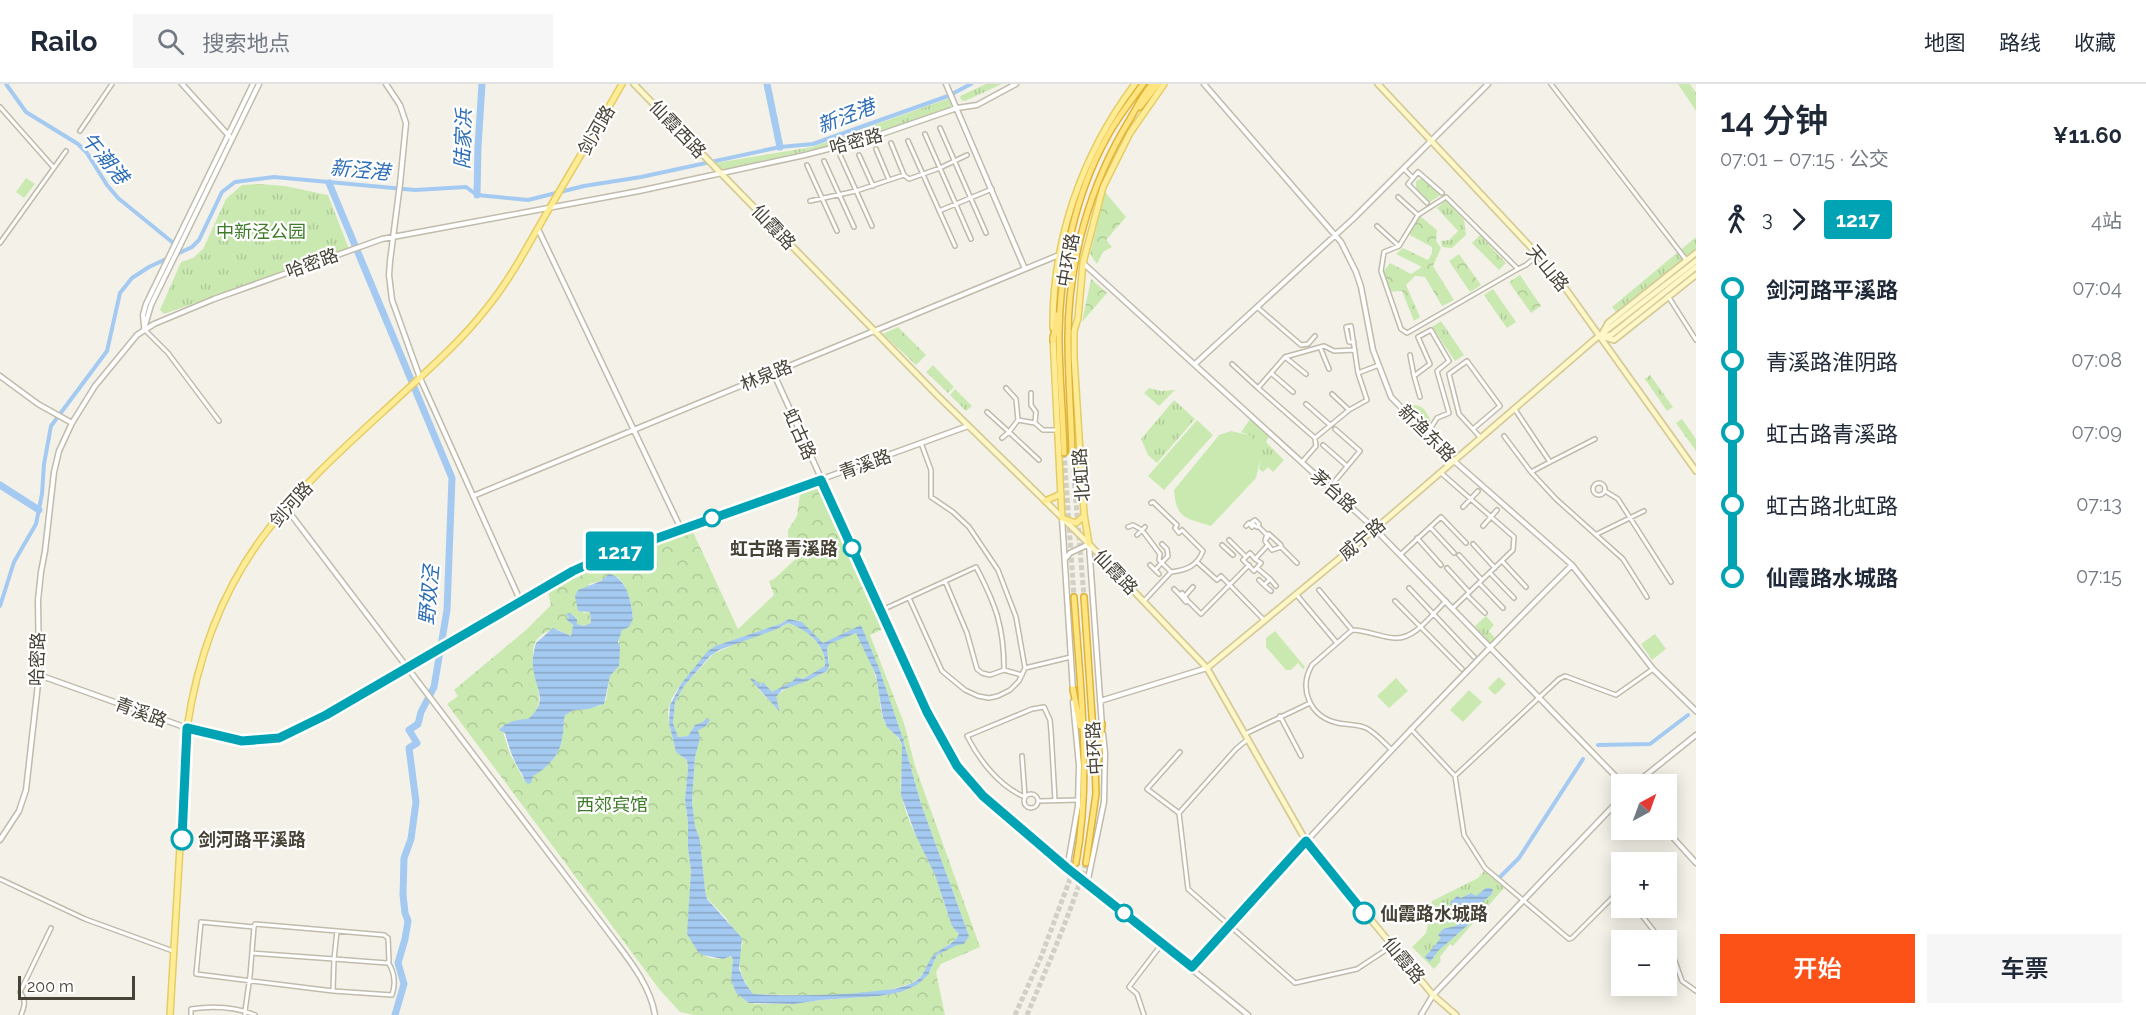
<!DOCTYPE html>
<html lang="zh">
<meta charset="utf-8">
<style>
:root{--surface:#fff;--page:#f6f6f7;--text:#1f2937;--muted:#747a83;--line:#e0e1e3;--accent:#fc5217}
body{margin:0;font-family:Raleway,"Noto Sans SC",sans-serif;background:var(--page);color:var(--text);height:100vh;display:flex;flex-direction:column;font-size:22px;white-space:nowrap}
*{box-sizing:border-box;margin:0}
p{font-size:20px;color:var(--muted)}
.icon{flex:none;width:33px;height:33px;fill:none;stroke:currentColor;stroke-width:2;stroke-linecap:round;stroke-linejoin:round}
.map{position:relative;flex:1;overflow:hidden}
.drawer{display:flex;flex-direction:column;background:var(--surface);width:450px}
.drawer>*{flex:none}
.badge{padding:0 12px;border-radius:4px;font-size:21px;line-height:39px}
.needle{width:39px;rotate:41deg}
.tools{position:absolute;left:1611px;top:690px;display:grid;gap:12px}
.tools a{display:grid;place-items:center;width:66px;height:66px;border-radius:0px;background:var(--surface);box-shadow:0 3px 15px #0003;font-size:30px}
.scale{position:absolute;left:18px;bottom:15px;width:117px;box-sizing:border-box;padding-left:6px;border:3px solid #484337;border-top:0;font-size:16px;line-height:21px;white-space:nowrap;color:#484337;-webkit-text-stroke:4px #fff;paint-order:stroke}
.map>.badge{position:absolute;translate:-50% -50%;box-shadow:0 0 0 3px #fff}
.legs{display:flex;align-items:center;gap:9px;height:66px;padding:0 24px;font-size:20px}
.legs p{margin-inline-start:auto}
.head{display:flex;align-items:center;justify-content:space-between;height:102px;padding:0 24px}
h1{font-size:33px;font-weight:600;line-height:45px}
.cta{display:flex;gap:12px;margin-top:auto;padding:12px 24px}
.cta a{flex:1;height:69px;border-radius:0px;background:var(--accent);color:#fff;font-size:24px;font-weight:600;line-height:69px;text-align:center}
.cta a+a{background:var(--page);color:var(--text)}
ul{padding:0 24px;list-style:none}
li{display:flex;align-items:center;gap:21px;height:72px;font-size:22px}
li i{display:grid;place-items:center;width:9px;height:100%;margin:0 8px;background:currentColor}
li i::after{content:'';width:15px;height:15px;margin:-8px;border:4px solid;border-radius:50%;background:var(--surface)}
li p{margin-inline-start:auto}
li:first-child i{background:linear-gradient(#0000 50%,currentColor 0)}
li:last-child i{background:linear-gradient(currentColor 50%,#0000 0)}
header{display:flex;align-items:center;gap:36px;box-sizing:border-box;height:84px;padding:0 30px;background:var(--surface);border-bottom:2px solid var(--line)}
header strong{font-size:28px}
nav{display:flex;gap:33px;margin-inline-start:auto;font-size:21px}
.search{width:420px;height:54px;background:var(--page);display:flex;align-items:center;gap:15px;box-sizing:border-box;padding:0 21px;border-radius:0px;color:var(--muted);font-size:22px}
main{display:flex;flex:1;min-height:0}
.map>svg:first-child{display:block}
.grass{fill:url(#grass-tufts)}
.forest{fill:url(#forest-crowns);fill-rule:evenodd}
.pitch{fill:#cae9b1}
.water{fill:url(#water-rules);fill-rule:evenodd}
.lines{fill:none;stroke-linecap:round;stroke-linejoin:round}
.canal{stroke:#a4caf1;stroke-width:4}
.river{stroke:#a4caf1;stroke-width:7}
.trunk-tunnel{stroke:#d2cfc5;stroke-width:5;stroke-dasharray:5 2.5;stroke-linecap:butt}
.minor-casing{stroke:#c0bbab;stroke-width:6}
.tertiary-casing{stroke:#c0bbab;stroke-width:7}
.secondary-casing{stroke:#d5cb98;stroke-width:8}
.primary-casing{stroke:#e5cc65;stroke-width:8}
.trunk-casing{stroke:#dfb337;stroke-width:8}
.minor{stroke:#fff;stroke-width:3}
.tertiary{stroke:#fff;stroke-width:4}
.secondary{stroke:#fff7c8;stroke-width:4.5}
.primary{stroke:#ffec97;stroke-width:5}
.trunk{stroke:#ffe480;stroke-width:5}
.line-1-casing{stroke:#fff;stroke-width:14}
.line-1{stroke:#00a3b4;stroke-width:9}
.stop-1-dot{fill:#fff;stroke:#00a3b4;stroke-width:3}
.labels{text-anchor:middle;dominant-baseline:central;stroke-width:4.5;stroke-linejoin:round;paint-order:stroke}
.street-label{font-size:18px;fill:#484337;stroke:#fff}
.park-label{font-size:18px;fill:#3f7b29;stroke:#fff}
.stop-label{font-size:18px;font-weight:bold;fill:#484337;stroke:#fff;text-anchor:start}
.water-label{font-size:20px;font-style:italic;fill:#2e6eb6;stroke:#fff}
</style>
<header>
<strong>Railo</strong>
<div class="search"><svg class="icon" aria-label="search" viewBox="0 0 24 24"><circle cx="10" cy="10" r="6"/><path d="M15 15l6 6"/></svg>搜索地点</div>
<nav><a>地图</a><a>路线</a><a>收藏</a></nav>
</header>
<main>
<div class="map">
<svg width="1696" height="931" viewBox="0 0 1696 931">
<defs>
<pattern id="grass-tufts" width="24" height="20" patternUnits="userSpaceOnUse" patternTransform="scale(1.5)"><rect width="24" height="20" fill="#cae9b1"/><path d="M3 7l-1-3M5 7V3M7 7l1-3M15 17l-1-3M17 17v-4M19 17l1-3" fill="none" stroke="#afc999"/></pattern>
<pattern id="forest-crowns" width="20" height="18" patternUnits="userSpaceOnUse" patternTransform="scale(1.5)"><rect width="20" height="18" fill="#cae9b1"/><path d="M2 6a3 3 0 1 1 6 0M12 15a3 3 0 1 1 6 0" fill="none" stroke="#afc999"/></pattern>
<pattern id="water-rules" width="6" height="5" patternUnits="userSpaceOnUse" patternTransform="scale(1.5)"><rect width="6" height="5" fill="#a4caf1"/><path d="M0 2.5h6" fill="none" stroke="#88a6c4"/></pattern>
</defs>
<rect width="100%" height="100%" fill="#f4f2e8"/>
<!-- grass -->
<path class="grass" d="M986,0H1002L965,17L961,16L960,12Z
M1678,0H1690L1696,9V27Z
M950,14L953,22L880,48L823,63L723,86L716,79L812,63Z
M260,100L285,102L328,111L349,165L164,230L160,226L181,178L193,174L203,165L226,115L242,101Z
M1446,116L1464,136L1466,151L1452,164L1442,163L1441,157L1449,156L1458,147L1437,124Z
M1480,151L1506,179L1499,186L1472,159Z
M1696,153V166L1617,229L1612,223Z
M1493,205L1516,238L1507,244L1484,211Z
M1441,237L1464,271L1455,277L1432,243Z
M933,281L954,303L948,309L926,288Z
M1650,291L1673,323L1667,327L1645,295Z
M1149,304L1161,307L1175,306L1159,322L1144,309Z
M955,305L972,322L966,327L950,311Z
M1174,316L1195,335L1157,379L1148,371L1141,355Z
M1250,335L1269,352L1266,358L1284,376L1273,388L1268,383L1263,388L1259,385L1260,376L1249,351L1241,348Z
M1682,335L1696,355V367L1676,339Z
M1486,532L1494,541L1489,547L1495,554L1490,559L1475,542Z
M1484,787L1504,804L1453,862L1450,860L1440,873L1441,877L1434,885L1412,863L1426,849L1432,817L1478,794Z"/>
<!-- forest -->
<path class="forest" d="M1423,94L1442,110L1430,118L1416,104V97Z
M1105,108L1126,133L1106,156L1112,163L1103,168L1097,180L1090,170Z
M1420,132L1437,146L1436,157L1441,164L1433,182L1454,216L1442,222L1425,193L1415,192L1406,201L1420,233L1414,237L1402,207L1386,208L1380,192L1390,179L1411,190L1422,183L1396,170L1403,164L1428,176L1432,169V163L1408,150Z
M1459,170L1481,201L1470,208L1449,177Z
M1520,191L1541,222L1531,229L1509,198Z
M1091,195L1107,209L1082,238Z
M898,243L926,271L916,281L883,250Z
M1410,321C1423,320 1426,327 1431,337L1424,341L1410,328Z
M818,403L883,545L870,551L904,639L915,682L980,863L941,880L936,888L945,931H694L680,928L659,905L447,620L458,612L454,606L526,546L551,521L548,508L593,485L693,448L738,545L774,511L769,497L774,495L802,469L788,460V446L797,432L800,410ZM606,493H618C628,503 632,521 633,535L622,546L619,554V582L610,592L606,616L600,622L569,627L565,631L561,661L554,674L539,688L524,696L510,670L501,642C509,640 521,639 528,635C561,616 504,556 556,545L571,552L573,541L567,531L577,534V540L582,542L591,539L590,528L583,529L589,500L601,497ZM789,535L823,559L861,542L879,584L902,652L921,720L969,852L937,871L931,885L917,901L901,908L879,912L821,916L794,920H755L736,909L731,895L733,876L730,872L723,875L710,874L698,868L688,850L691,787L688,764V739L685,715L688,685L687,676L676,668L669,639L668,627L672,614L681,600L715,562L780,540Z
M788,539C806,545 827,561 825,582C812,594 789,598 773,609L769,607L767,602L757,599L754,595L759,606L780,627L776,613C787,600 810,597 827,587L829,576L827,564L829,560L856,548C863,556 877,592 878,603C880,614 880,625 883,635C887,646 898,650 902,661C906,676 899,691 901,706C905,737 923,763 935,791C943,810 946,834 959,850L957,854L932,874L927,885L920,893L912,899L899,903L885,907L834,912L753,910C741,895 735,878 743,859L725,833L707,814L705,806L700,756L695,742L692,718L697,646L703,638L688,652L678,653L673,639L675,618L684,602L713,570L749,554L777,545Z"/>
<!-- pitch -->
<path class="pitch" d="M26,94L35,100L24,114L16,108Z
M1197,336L1213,351L1164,406L1148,392Z
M1231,347L1249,351L1260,361V376L1256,394L1211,442C1187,434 1176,436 1174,406L1219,351Z
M1275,547L1305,583L1303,585L1298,579L1291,586H1286L1266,563V554Z
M1655,550L1666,565L1652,576L1641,560Z
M1499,593L1506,600L1495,611L1488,604Z
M1396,594L1408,607L1389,624L1377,612Z
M1469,606L1482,618L1463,638L1450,626Z"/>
<!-- water -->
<path class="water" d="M609,490C627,493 632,520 633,535L629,543L622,546L618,558L620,563L619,582L610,592L604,620L588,625L574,626L565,631C563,639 564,647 562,655C560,671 547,684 533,692L531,699L528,700C523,696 524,692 520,687C512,674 509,663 505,649L499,646C505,638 518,635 528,635C550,617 535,605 533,583C532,575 534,566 536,559L553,544L571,552L573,541L566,535L569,534L566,530L570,529L577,535V540L583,542L591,539L590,528L578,527L575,512L578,506L601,497Z
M789,535L802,538L823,559L861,541L879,584L902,652L921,720L969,852L964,860L957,861L937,871L928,891L917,901L901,908L879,912L821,916L794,920L749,919L736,909L731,895L733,876L731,872L723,875L703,871L698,868L687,850L691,787L688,764V739L685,715L688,685L687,676L676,668L669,639L670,621L681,600L707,568L715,562L780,540ZM788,539C806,545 827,561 825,582L803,595L796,593L793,597L772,608L763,598L761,601L752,594L750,595L780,628L776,613L782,606L807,597L827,587L829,582L827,564L829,560L856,549L876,591L883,634L887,643L899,654L902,661L901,711L916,752L935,791L952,842L959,850C954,861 942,863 934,871C925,880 926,893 912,899C898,906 883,906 868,908C829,912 792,912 753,910L745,899L739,885L742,854L707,815L705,806L700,756L695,742L692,718L695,673L700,654L698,646L705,643L710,636L707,634L703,638L695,641L688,652L678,653L673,639L675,618L684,602L710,572L719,566L777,545Z
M1486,804H1491L1493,806L1491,811L1476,823L1469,840L1438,867L1430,878L1425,873L1441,854L1438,851L1443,845L1456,842L1467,830V824L1463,823L1455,826L1450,819L1457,812L1461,814L1471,809L1476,812Z"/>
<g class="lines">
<!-- canal -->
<path class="canal" d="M6,0L26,28L78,60L87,69L107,101L118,114L177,162
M0,522L14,478L36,440L42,410L44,380L51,342L107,267L120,209L132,194L149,183L192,163L199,156L222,108L235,98L274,93L415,106L466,103L477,111L528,116L584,102L641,93L780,63L813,60L948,12L971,0
M1598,661L1650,660L1688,631
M1499,794L1519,774L1583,675"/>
<!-- river -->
<path class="river" d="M767,0L780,63
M329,99L452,394L447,526L434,603L421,628L418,640L409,646L417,659L409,664L416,718L411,755L404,774L403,811L405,829L408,837L405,855L398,879L404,900L395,931
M477,111L478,63L482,0
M0,401L39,426"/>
<!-- trunk-tunnel -->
<path class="trunk-tunnel" d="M1064,369L1074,513
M1072,369L1084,513
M1015,931L1041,873L1076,779
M1027,931C1048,881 1070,831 1086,779"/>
<defs>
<path id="minor" d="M1551,0L1687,177
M0,23L54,84
M940,44L986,149
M80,47L112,0
M925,50L971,155
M908,57L955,162
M891,59L904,91
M876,65L889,96
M840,71L872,142
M859,71L873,102
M824,77L854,143
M807,81L837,147
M1404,85L1413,94
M1398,113L1418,131
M810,117L856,107L904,91L909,95L940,84L967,71
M1427,119L1408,100L1418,88L1442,109
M939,127L992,105
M1377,142L1399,162
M0,159L66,67
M1518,185L1407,249L1401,245L1381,187L1384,168L1399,162L1418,131L1446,113L1518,185L1526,181L1538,171
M1668,212L1696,256
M1257,223L1301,261L1308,260L1315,252
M144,245L168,269L219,337
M1354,258H1349L1346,243L1351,242L1358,289L1379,281
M1320,263L1329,285
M1355,266L1334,267L1324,262L1285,273L1258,304L1315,354L1349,326L1367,316L1358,289
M1410,271L1414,292
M1285,273L1306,290
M1232,280L1258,304
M1271,289L1293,308
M1006,304L1016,315L1018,336L1035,339L1043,346H1058
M1031,309V321L1036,328L1035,338
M1332,310L1349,326
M1420,313L1414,292L1430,280L1418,253L1431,246L1449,277L1437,287L1449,329L1437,334L1427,350
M1306,320L1330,341
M987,328L1009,348L1018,336
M1473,345L1500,322L1467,277L1449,290L1459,330L1480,353
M1504,352L1531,388L1550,378L1514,324
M1002,354L1009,348L1039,376
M1323,361L1347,382
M1302,378L1316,362L1315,355
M1550,378L1595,355
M1440,388L1514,453L1513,466L1453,524
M1531,388L1556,415L1623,475L1647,513
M1593 405a6 6 0 1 1 12 0a6 6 0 1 1-12 0Z
M1330,403L1360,367L1335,345
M1605,407L1618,415L1671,498
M1151,419L1153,418L1177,441L1175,444L1179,449L1182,446L1203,467C1197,482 1187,486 1171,488
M1463,423L1478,407
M1246,442L1249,439L1252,443L1254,441L1252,438L1255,436L1259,440L1257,443L1254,441
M1258,442L1266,450L1267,454L1269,450H1266
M1483,442L1497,426
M1128,443L1133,441L1142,446L1160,470L1159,476L1171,488L1144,517
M1430,443L1454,469
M1597,450L1644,427
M1137,451L1145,443
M1266,453L1265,457L1272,466L1281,463V461L1269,450
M1417,454L1441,481
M1229,456L1246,473L1250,469L1255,475L1261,479L1254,487L1243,476L1246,473
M1473,460L1495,484
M1222,461L1233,471
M1281,463L1297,479
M1400,471L1441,433L1466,459
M1459,471L1482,496
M1255,475L1267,462
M1502,477L1526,503
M1197,478L1217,496L1221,492L1264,536
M1150,481L1155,486L1168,472L1167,465L1162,460
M1257,484L1270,495L1276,502
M1447,484L1469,508
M1155,486L1159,490
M1490,489L1514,514
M1259,496L1264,501L1270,495
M945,497L967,549L977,585L982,589L990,591L1004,586L1022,591
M1479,499L1503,524
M1264,501L1271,507
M1409,504L1474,573
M1174,505L1180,511
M1319,506L1352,546
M1296,510L1337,559
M1467,511L1485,529
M1185,512L1193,503
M909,514L942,587L965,606L978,612L989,614L998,612L1010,606L1019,597L1025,584L1016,533L998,486L969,443L953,428L931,413V386L921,359
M1188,517L1182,509L1180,511L1186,518L1188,517L1201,530L1249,481
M1395,517L1462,585
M882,526L976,483C996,521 1004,543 1004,586
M1025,584L1071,573
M1280,632L1301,672
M1411,645L1455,692L1464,751L1485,784L1569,855L1572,854L1613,813L1622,810
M1245,650L1310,619
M1248,655L1236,665L1179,729L1188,805L1295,899L1357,885L1392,862
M1392,666C1384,659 1375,648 1366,644C1359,640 1347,641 1338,639C1310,633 1298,605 1312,581L1352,546C1366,546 1380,553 1394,554C1415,556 1432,530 1446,517
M1022,672L1025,713C1000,703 979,676 967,652L1032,625L1044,623L1050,636L1051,647L1055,716
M1455,692L1559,595L1565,592L1616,611L1653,585
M1024 717a7 7 0 1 1 14 0a7 7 0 1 1-14 0Z
M1039,717L1079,716
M1179,729L1147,705L1180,668
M0,795L85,835L173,867
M1636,824L1661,856
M254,843L255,840L384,851L388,854L389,877L387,879L334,875L337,847
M1666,864L1675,877L1682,897L1696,907
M252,869L334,875L333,907L392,911C396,899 395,889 388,878
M21,931C25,921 26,917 20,908L51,844
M191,931V925C212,922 236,923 255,931
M245,931V927L250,892L254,843L201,838L196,890L333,907
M1144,931L1137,910L1129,903L1161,861"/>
<path id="tertiary" d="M182,0L230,53
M386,0L400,21L406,39L400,100L390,177L389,191L392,216L420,294L520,516
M946,0L1025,185
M1204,0L1341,158L1356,188L1361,203L1373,266L1391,313L1453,376L1572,481L1653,585L1696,627
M538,145L681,445
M1083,179L1375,445L1623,700
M144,242L143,231L146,220L253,0
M144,245L151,221L259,0
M1195,280L1354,134L1488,0
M773,288L927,628C948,669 968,698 1001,730L1248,931
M0,292L38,320L72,339
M473,412L1059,171
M286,424L606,845C625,871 650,899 655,931
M1062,434L1073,607
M1065,475L1070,469L1089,460L1102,642
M39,591L187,644L242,657L279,654L326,631L520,516L588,480L968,342
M1100,617L1207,584
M1635,700L1696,651
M1666,746L1696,779
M0,756L19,727L26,706L39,591L38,516L41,488L45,467L54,388L59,367L72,339L95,302L137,251L154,240L214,215L382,155L639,107L805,71L870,54L957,24L977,21L1016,0
M1067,785L1078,722L1079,681L1073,618
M1087,800L1104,718L1105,669L1103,650
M1192,883C1315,746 1441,611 1572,481
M1421,931L1433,911L1622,713"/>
<path id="secondary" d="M634,0L938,312L1089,460L1207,584L1306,757L1433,911L1456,931
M1378,0L1553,187L1696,387
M1602,250L1608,239L1696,169
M1604,252L1611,251L1696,183
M1604,253L1614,256L1696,191
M1207,584L1375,445L1594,256L1696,177"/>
<path id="primary" d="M1053,244C1052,157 1082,70 1135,0
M1053,253L1062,434L1076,439L1084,432
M1045,417L1061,410
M1089,460L1084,430L1074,273V247L1078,234L1083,179L1103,103L1130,49L1164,0
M170,931L187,644C197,577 220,511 261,455C303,397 361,349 413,300C439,276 464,253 486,225C511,195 529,159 549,125C573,84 598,42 622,0"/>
<path id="trunk" d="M1140,23L1158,0
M1053,256L1057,231
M1064,369C1063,330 1059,290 1059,251C1060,184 1074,112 1107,53C1117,34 1131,17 1143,0
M1072,369C1071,330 1068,292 1068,254C1068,177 1090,100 1130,35C1137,23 1143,11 1152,0
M1074,513C1080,602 1092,691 1076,779
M1084,513L1095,677L1096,710L1086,779
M1073,605L1080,642
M1098,678L1102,640"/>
</defs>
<!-- minor casing -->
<use href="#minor" class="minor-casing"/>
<!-- tertiary casing -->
<use href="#tertiary" class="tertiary-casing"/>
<!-- secondary casing -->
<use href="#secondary" class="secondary-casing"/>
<!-- primary casing -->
<use href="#primary" class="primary-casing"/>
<!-- trunk casing -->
<use href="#trunk" class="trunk-casing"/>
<!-- minor -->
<use href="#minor" class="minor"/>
<!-- tertiary -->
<use href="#tertiary" class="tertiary"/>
<!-- secondary -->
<use href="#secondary" class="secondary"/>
<!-- primary -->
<use href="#primary" class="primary"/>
<!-- trunk -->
<use href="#trunk" class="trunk"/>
</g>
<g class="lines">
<defs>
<path id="line-1" d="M182,755L187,644L242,657L279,654L326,631L573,487L604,473L821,396L927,628L957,682L983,712L1067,784L1192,883L1306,757L1364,829"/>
</defs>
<!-- line-1 casing -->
<use href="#line-1" class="line-1-casing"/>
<!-- line-1 -->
<use href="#line-1" class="line-1"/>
</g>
<!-- markers -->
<g class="stop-1-dot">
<circle cx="712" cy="434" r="8"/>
<circle cx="852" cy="464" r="8"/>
<circle cx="182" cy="755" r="10"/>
<circle cx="1124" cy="829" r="8"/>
<circle cx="1364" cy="829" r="10"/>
</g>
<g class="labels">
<!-- street labels -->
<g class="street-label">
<text transform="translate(678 45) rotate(46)">仙霞西路</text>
<text transform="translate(596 46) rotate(-60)">剑河路</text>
<text transform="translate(856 57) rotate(-15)">哈密路</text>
<text transform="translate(774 143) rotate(46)">仙霞路</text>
<text transform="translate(1068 176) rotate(-80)">中环路</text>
<text transform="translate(312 179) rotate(-20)">哈密路</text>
<text transform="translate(1548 184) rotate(50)">天山路</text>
<text transform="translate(766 291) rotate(-22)">林泉路</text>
<text transform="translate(1427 349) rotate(45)">新渔东路</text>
<text transform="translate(800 350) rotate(66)">虹古路</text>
<text transform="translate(865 380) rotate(-20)">青溪路</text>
<text transform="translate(1081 391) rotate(-94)">北虹路</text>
<text transform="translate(1334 407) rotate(42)">茅台路</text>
<text transform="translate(291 420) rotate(-48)">剑河路</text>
<text transform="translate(1362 455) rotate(-40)">威宁路</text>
<text transform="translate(1116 488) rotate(46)">仙霞路</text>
<text transform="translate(37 575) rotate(-88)">哈密路</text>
<text transform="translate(141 628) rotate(20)">青溪路</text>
<text transform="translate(1094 664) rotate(-93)">中环路</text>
<text transform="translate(1404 876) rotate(50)">仙霞路</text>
</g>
<!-- park labels -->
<g class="park-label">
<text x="261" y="147">中新泾公园</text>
<text x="612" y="720">西郊宾馆</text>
</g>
<!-- stop labels -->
<g class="stop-label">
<text x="838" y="464" text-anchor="end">虹古路青溪路</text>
<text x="198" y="755">剑河路平溪路</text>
<text x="1380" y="829">仙霞路水城路</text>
</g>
<!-- water labels -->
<g class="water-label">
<text transform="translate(846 32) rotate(-21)">新泾港</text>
<text transform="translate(463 55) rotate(-88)">陆家浜</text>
<text transform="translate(105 74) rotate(50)">午潮港</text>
<text transform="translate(360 86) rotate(5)">新泾港</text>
<text transform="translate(429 511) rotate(-85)">野奴泾</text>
</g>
</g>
</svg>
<div class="tools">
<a><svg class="needle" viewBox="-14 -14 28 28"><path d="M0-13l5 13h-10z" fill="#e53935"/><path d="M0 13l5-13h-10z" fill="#747a83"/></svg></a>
<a>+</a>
<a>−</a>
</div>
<div class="scale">200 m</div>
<b class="badge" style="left:620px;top:467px;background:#00a3b4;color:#fff">1217</b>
</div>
<section class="drawer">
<div class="head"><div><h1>14 分钟</h1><p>07:01 – 07:15 · 公交</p></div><b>¥11.60</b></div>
<div class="legs"><svg class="icon" aria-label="walk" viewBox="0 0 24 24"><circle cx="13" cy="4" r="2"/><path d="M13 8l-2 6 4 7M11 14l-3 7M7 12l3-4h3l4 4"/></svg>3<svg class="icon" aria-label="forward" viewBox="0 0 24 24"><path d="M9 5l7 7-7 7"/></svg><b class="badge" style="background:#00a3b4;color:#fff">1217</b><p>4站</p></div>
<ul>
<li><i style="color:#00a3b4"></i><b>剑河路平溪路</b><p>07:04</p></li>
<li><i style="color:#00a3b4"></i><span>青溪路淮阴路</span><p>07:08</p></li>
<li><i style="color:#00a3b4"></i><span>虹古路青溪路</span><p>07:09</p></li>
<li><i style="color:#00a3b4"></i><span>虹古路北虹路</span><p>07:13</p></li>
<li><i style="color:#00a3b4"></i><b>仙霞路水城路</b><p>07:15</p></li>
</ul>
<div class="cta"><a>开始</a><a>车票</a></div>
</section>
</main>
